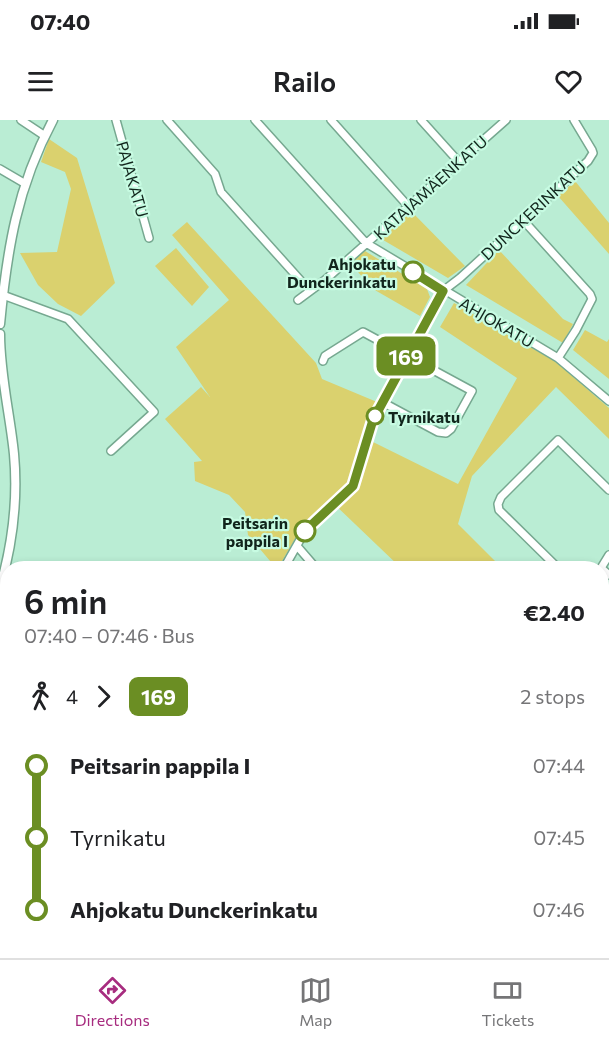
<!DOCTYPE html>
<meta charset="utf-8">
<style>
:root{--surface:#fff;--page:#f6f6f6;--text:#202124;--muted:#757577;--line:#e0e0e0;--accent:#a72c7f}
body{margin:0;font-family:Commissioner,sans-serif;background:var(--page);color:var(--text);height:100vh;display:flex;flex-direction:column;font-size:22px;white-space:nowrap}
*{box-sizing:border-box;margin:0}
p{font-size:20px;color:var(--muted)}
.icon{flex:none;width:33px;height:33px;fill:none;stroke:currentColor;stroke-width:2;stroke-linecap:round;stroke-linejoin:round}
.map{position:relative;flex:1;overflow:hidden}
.drawer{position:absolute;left:0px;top:441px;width:609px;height:398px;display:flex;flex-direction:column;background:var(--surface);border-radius:24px 24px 0 0;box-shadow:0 3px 9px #0003}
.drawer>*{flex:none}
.badge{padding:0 12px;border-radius:9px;font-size:21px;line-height:39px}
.map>.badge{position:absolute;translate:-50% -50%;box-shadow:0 0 0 3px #fff}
.legs{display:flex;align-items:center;gap:9px;height:66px;padding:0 24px;font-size:20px}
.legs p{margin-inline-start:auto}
.summary{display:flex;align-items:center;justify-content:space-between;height:102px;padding:0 24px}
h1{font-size:33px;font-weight:600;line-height:45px}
ul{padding:0 24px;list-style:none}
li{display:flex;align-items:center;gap:21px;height:72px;font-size:22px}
li i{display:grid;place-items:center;width:9px;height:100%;margin:0 8px;background:currentColor}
li i::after{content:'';width:15px;height:15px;margin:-8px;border:4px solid;border-radius:50%;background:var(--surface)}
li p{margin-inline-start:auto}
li:first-child i{background:linear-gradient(#0000 50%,currentColor 0)}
li:last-child i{background:linear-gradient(currentColor 50%,#0000 0)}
.status{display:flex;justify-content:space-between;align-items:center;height:42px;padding:0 30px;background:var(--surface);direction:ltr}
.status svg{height:16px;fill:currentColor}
header{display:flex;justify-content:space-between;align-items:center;height:78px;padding:0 24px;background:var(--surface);font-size:27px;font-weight:600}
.menu{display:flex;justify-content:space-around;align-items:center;height:84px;border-top:2px solid var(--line);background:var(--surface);font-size:16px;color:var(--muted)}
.menu a{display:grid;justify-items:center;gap:3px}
.menu .current{color:var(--accent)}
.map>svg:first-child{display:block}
.green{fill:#dad16e}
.water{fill:#4cbbe1}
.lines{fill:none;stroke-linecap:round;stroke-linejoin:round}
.minor-casing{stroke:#76a890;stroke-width:10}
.major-casing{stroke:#76a890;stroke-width:11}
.minor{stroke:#fff;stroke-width:7}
.major{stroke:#fff;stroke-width:8}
.line-1-casing{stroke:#fff;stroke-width:14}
.line-1{stroke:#6b8e23;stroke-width:9}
.stop-1-dot{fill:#fff;stroke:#6b8e23;stroke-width:3}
.labels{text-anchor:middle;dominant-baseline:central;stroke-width:4.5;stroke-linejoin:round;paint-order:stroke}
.street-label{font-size:16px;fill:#11251c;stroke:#c7fbe2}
.stop-label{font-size:16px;font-weight:bold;fill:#11251c;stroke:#c7fbe2;text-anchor:end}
</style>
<div class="status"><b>07:40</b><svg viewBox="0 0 49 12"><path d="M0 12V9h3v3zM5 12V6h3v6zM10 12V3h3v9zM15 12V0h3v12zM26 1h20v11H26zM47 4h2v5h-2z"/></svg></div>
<header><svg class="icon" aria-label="menu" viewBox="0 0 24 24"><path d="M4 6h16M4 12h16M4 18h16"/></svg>Railo<svg class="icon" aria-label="heart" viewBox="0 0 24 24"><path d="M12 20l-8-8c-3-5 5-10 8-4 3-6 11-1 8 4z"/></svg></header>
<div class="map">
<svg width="609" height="838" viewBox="0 0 609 838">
<rect width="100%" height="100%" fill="#baedd4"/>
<!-- green -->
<path class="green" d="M49,19L77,38L115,163L81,196L58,184L38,165L20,133L57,132L71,69L65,52L41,42Z
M575,61L609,103V134L558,76Z
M410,90L465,146L448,158L378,117Z
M187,102L316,243L322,259L377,282L371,321L458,364L517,258L440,207L454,183L556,242L609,288V319L556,267L472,356L458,404L502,448H401L332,382L299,412L278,448H276L248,415L245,392L229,375L195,361L194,342L202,341L165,299L201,267L210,277L176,227L229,180L172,115Z
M176,128L209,167L192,186L155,146Z
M499,130L563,199L573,204L563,223L466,165Z
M365,131L427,169L430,177L420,196L373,169L350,143Z
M585,210L607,222L609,219V259L573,230Z
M602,585L609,593V661L602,658Z
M602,741L609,751V838H554L545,831H602Z"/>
<!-- water -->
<path class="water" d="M602,658L609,661V751L602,741Z"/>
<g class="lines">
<defs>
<path id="minor" d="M21,0L45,16
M116,0L149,118
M167,0L215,54L221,72L310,171
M255,0L366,123L558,238L609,281
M331,0L408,86
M421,0L458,41
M0,49L24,63
M523,100L590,174L592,179L576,210L558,238
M0,174L68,199L154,292L111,331
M298,180L325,160L506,0
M323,241L325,236L363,212L472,271L451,309L446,313L438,312L382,282
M297,426L316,448
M284,448L305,411L353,366L373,300L443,171L460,158L588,41L593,33L592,30L574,0
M558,448L499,390L498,384L501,377L558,320L609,370
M601,448L609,435
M601,448L609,455
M0,497L8,500
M602,535L609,542
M0,625L8,618
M0,712L8,721
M108,831L114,838
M288,831L290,838
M334,831L339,838
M511,831L519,838
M147,838L155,831
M231,838L239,831
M393,838L395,831
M451,838L452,831
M524,838L527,834"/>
<path id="major" d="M0,204C7,130 17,67 53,0
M0,214C0,255 10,294 14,334C18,378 12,426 0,468"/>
</defs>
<!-- minor casing -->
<use href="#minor" class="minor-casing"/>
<!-- major casing -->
<use href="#major" class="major-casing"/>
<!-- minor -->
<use href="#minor" class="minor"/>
<!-- major -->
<use href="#major" class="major"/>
</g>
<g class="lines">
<defs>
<path id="line-1" d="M305,411L353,366L373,300L443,171L413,152"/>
</defs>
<!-- line-1 casing -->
<use href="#line-1" class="line-1-casing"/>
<!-- line-1 -->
<use href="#line-1" class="line-1"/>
</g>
<!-- markers -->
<g class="stop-1-dot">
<circle cx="413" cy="152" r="10"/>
<circle cx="375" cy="296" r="8"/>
<circle cx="305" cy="411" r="10"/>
</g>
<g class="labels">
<!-- street labels -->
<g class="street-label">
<text transform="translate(133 59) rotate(74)">PAJAKATU</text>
<text transform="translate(430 67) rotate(-42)">KATAJAMÄENKATU</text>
<text transform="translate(533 90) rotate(-43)">DUNCKERINKATU</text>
<text transform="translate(497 202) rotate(30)">AHJOKATU</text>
</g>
<!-- stop labels -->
<g class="stop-label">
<text x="396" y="143">Ahjokatu<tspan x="396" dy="18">Dunckerinkatu</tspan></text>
<text x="388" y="296" text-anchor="start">Tyrnikatu</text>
<text x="288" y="402">Peitsarin<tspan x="288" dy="18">pappila I</tspan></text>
</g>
</g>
</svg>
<b class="badge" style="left:406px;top:236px;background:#6b8e23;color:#fff">169</b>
<section class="drawer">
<div class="summary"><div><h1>6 min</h1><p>07:40 – 07:46 · Bus</p></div><b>€2.40</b></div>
<div class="legs"><svg class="icon" aria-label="walk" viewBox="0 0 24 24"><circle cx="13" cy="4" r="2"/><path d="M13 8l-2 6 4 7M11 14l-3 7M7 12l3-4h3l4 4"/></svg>4<svg class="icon" aria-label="forward" viewBox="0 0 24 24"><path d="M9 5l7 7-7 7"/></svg><b class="badge" style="background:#6b8e23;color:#fff">169</b><p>2 stops</p></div>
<ul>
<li><i style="color:#6b8e23"></i><b>Peitsarin pappila I</b><p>07:44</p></li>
<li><i style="color:#6b8e23"></i><span>Tyrnikatu</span><p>07:45</p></li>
<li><i style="color:#6b8e23"></i><b>Ahjokatu Dunckerinkatu</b><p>07:46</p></li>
</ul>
</section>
</div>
<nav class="menu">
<a class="current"><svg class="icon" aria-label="directions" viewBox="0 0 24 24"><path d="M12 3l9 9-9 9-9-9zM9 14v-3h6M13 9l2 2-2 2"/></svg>Directions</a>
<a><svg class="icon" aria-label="map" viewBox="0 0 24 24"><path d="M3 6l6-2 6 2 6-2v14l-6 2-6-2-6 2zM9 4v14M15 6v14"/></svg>Map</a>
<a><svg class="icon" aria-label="tickets" viewBox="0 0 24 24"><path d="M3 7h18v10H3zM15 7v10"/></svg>Tickets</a>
</nav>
